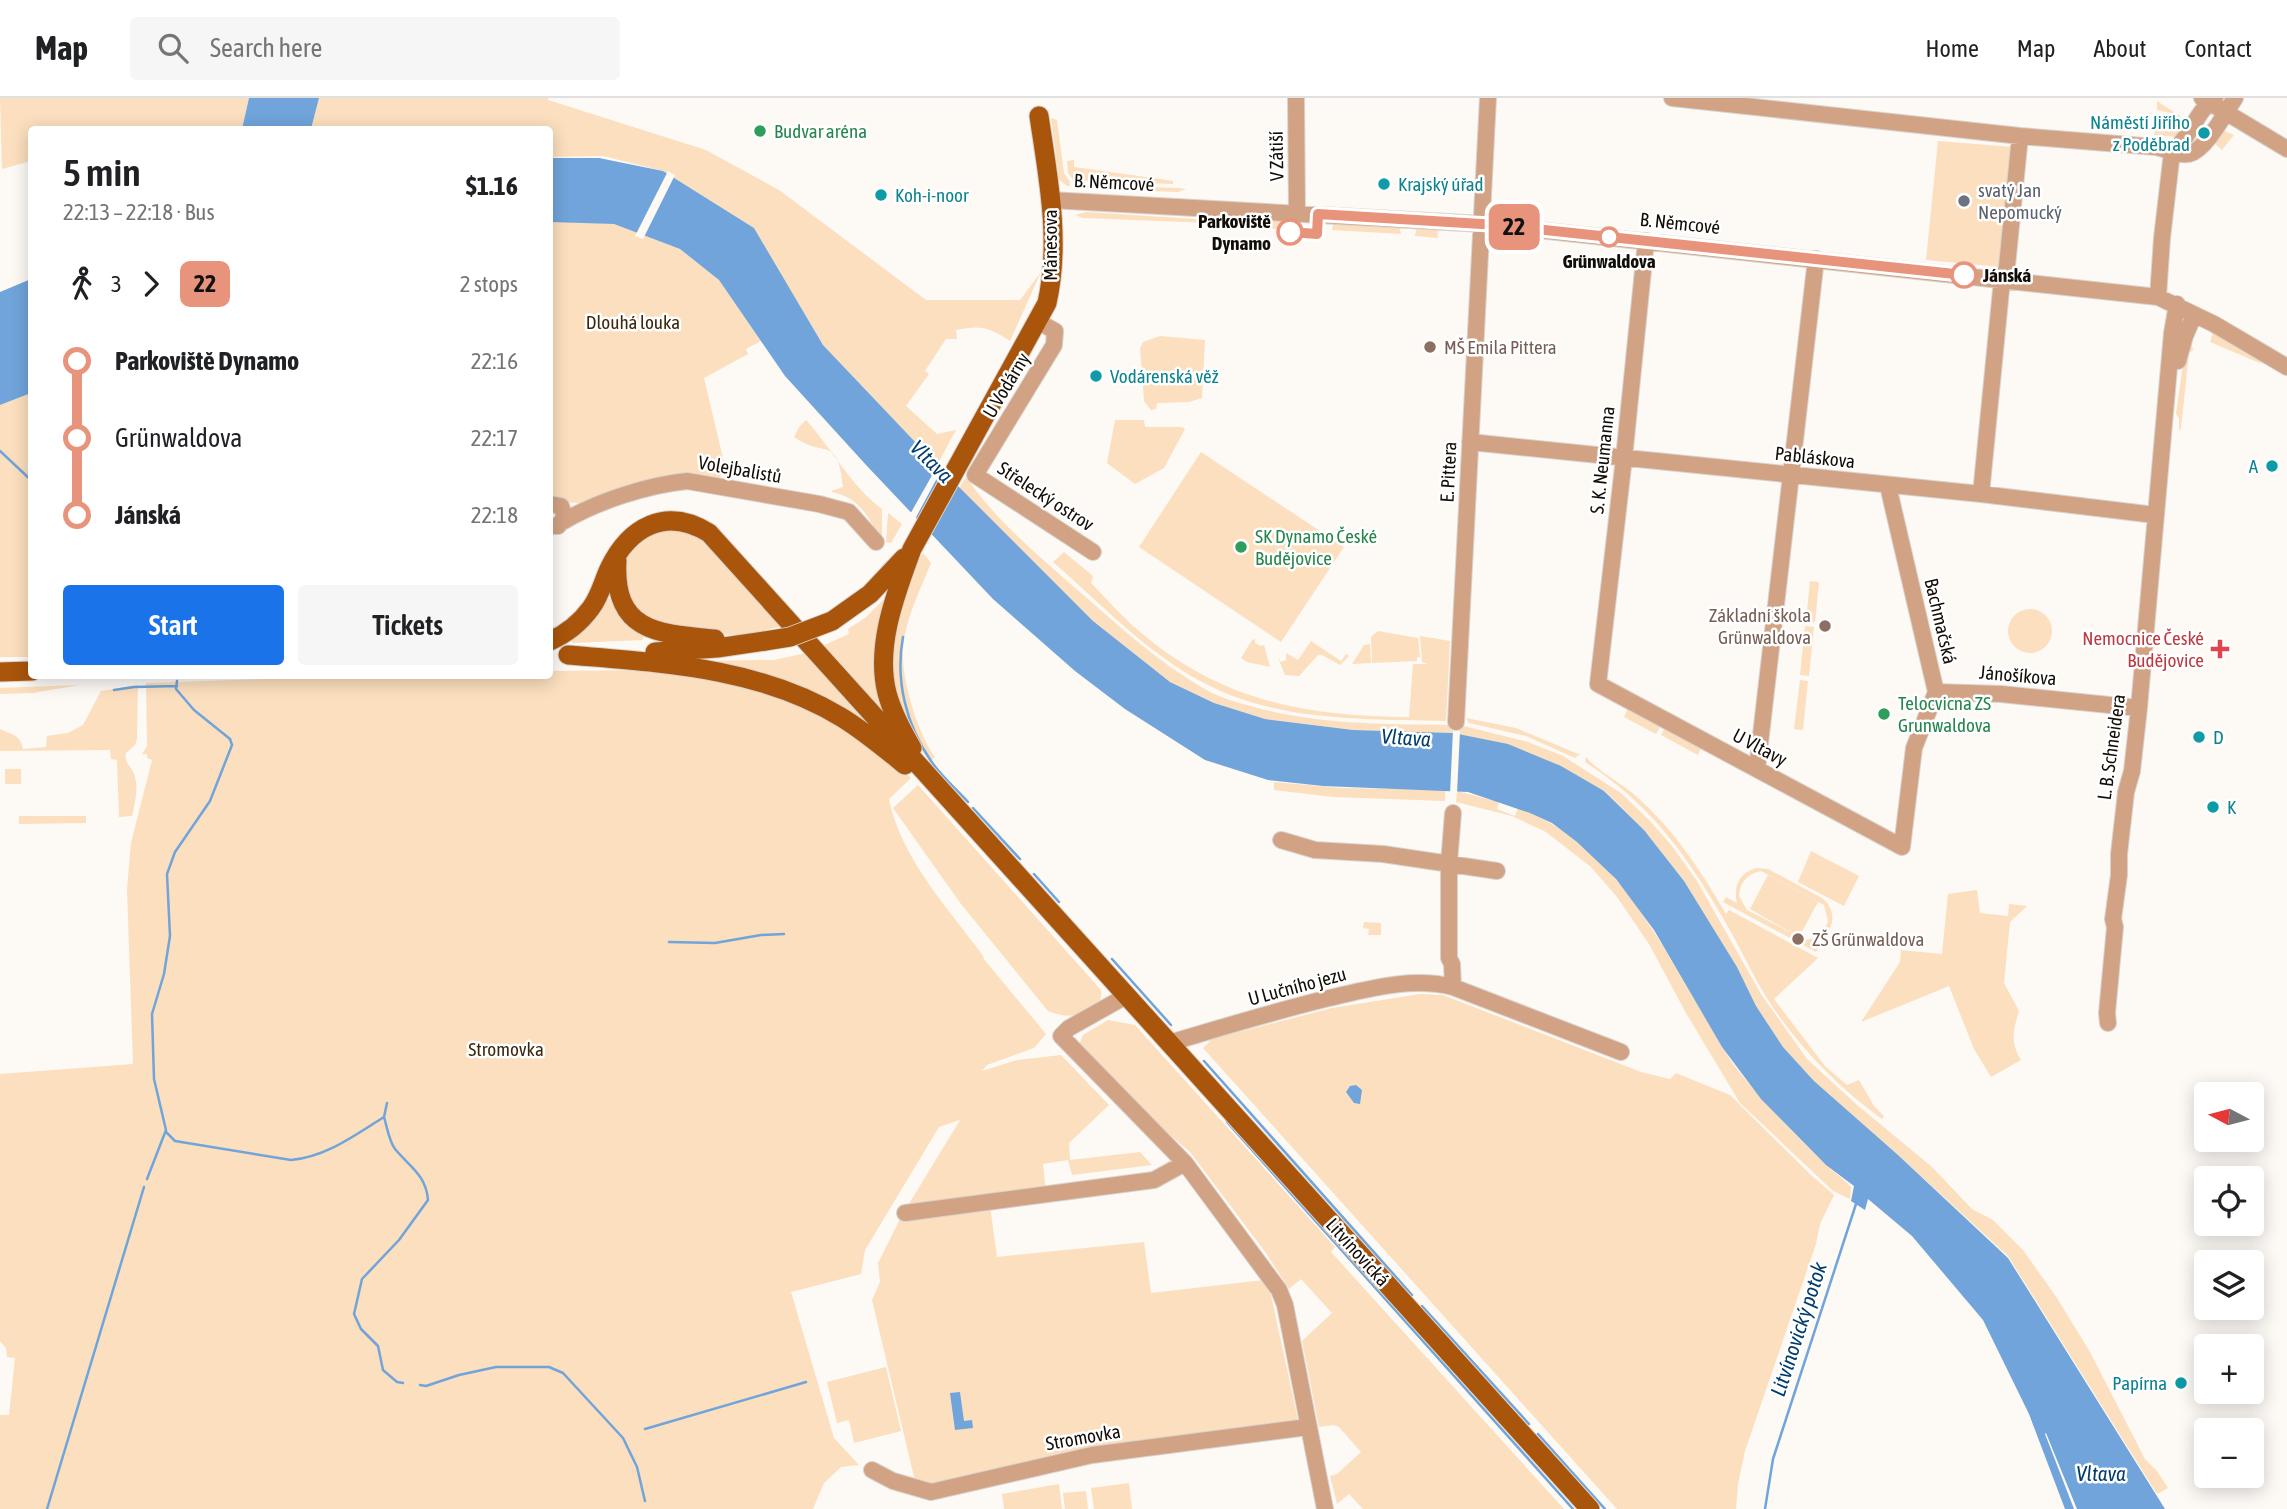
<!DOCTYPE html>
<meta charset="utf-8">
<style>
:root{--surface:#fff;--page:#f6f6f6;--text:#202124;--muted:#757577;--line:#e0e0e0;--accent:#1a73e8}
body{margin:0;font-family:"Asap Condensed",sans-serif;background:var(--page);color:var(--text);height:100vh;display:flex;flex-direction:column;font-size:26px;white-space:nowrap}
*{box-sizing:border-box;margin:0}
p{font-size:23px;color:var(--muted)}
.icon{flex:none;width:38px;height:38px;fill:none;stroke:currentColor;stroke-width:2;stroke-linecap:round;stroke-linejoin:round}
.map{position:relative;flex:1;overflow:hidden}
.details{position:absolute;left:28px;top:28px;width:525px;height:553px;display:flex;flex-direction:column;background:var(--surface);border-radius:7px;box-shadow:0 4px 18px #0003}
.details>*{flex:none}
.badge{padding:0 14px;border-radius:10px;font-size:24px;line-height:46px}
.needle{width:46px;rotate:277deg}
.controls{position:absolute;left:2194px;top:984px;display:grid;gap:14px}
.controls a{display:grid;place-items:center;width:70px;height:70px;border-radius:7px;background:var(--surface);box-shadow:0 4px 18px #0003;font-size:35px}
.map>.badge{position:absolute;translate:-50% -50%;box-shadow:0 0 0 4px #fff}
.legs{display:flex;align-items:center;gap:10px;height:77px;padding:0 35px;font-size:23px}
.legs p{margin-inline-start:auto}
.overview{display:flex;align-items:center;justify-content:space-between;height:119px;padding:0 35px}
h1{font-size:38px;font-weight:600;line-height:52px}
.cta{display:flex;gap:14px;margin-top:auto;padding:14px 35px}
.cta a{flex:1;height:80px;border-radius:7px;background:var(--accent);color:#fff;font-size:28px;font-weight:600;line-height:80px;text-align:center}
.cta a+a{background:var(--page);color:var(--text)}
ul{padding:0 35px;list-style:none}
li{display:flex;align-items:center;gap:24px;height:77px;font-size:26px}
li i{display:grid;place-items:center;width:10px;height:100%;margin:0 9px;background:currentColor}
li i::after{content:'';width:18px;height:18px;margin:-9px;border:5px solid;border-radius:50%;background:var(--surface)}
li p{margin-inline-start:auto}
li:first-child i{background:linear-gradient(#0000 50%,currentColor 0)}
li:last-child i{background:linear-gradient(currentColor 50%,#0000 0)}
header{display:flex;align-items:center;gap:42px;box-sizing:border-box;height:98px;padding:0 35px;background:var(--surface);border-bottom:2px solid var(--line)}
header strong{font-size:33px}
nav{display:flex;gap:38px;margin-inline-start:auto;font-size:24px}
.search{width:490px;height:63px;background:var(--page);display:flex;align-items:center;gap:18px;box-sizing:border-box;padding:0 24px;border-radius:7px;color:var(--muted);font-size:26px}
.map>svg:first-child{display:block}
.green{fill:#fbdfbe;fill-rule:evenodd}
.water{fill:#70a4da}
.pier{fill:#fdf9f5}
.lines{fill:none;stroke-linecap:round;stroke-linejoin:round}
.stream{stroke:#70a4da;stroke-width:2.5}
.minor-casing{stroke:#d8d3cf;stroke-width:18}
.major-casing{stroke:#d8d3cf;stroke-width:21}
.minor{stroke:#d2a284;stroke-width:16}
.major{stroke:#a9550b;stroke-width:19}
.major-bridge-casing{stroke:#d8d3cf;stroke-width:21;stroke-linecap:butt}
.major-bridge{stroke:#a9550b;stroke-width:19}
.line-1-casing{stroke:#fff;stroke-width:16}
.line-1{stroke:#e8947c;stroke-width:10}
.leisure-dot{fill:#2e9e5b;stroke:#fff;stroke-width:2.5}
.culture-dot{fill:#0f9aa8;stroke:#fff;stroke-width:2.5}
.worship-dot{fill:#6b7280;stroke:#fff;stroke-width:2.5}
.stop-1-dot{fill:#fff;stroke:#e8947c;stroke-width:3.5}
.education-dot{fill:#8d6e63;stroke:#fff;stroke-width:2.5}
.health-dot{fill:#e0444e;stroke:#fff;stroke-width:2.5}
.labels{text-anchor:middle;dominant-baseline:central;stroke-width:5;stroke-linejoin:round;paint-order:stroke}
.culture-label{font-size:19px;fill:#0d838f;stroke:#fff;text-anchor:start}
.leisure-label{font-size:19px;fill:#27864d;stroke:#fff;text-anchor:start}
.street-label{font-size:19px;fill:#130d07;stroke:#fff}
.worship-label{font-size:19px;fill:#5b616d;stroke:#fff;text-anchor:start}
.stop-label{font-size:19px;font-weight:bold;fill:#130d07;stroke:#fff;text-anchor:end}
.park-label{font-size:19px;fill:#3b270b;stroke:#fff}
.education-label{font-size:19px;fill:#785e54;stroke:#fff;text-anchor:start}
.health-label{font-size:19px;fill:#be3a42;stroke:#fff;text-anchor:end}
.water-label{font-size:21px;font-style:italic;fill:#003d6e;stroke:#fff}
</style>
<header>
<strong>Map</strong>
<div class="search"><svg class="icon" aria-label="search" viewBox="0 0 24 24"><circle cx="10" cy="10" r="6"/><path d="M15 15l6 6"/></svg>Search here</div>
<nav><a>Home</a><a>Map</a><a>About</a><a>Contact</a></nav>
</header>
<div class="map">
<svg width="2287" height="1411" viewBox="0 0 2287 1411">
<rect width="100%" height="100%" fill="#fdf9f5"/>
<!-- green -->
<path class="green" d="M0,0H249L242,31L32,32L31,63L2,71Z
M319,0H548V2L706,52L779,92L926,202H1020L1041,174L1010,243C989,229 980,227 956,232L957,241H946L925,273L929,276L906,308L937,336L956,332L937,367L823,247L754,130L663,73L603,58L550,59V32H311Z
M2157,3L2180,18L2182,30L2177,39L2154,37L2155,31L2169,32L2171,15L2157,12Z
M1051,20L1057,22L1064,75L1070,84L1069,89L1059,82Z
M2224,33L2234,37L2222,52L2214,45Z
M1938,43L2013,49L2000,169L1926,162Z
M1074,62V69L1160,81L1173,83V86L1073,82L1068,75L1067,63Z
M1075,87L1179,90L1186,91L1178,94L1074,90Z
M1086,114L1211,122V125L1083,120L1075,117Z
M1240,122L1296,124L1301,125L1305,132L1237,129V124Z
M571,123L614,126L680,151L719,182L761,243L746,251L748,256L704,280L726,373L720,374L721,382L691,377L667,378L582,405L550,404V124Z
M1336,124L1399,128L1401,136L1332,132L1333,126Z
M1417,129L1437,130L1438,140L1415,138Z
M2213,234L2258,261L2262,266L2210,244Z
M1160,238L1205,242L1202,300L1189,304L1157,305L1156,311L1151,312L1144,303L1140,250L1143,244Z
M2191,244L2193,252L2189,255L2181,330L2179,333V320L2176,316L2184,259Z
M31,295V559H0V307Z
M806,322C832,351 851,388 882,411V441L873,431L874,429C864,411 853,398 832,394L831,393L843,389C838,336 825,361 794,339L799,329Z
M1115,322H1144L1145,329H1182L1185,331L1164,370L1135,386L1107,365Z
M1201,354L1344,449L1281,544L1139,449Z
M966,379C997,424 1040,459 1081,495C1120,529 1158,564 1203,590C1216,598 1232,603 1247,607C1315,627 1383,626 1453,627V635L1353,632L1265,621L1214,605L1170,584L1093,523L959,390Z
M888,415L902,426L891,445L886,444Z
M666,430L701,438L784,528L752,535V538L682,534L634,515L623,470L631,450L639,441Z
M1064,454L1093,478L1091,485C1105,499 1118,514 1132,527C1216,602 1301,618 1409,619L1413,566H1428L1422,564L1420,538L1450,543L1446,623C1364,621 1276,624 1202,584C1146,554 1100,505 1053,464Z
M923,455L931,465C920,492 907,518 903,547C900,577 917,635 935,659L930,664L909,634L891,595L890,536L916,460L919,462Z
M1810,483L1819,484L1815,524L1806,523Z
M609,500L624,524L643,539V542L572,545V541Z
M885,500C873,546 868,577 887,622L820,549L849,536L848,531L865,520Z
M2008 533a22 22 0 1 1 44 0a22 22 0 1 1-44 0Z
M1805,528L1814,529L1809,578L1800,577Z
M1378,533L1418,540L1420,559H1417V563L1372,565L1371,539Z
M1255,541V545L1261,548L1264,547L1270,569L1247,564L1241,560L1252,542Z
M1311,543L1341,563L1346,556L1349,558L1340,567L1322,557H1318L1299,578L1285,577L1278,560L1281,564L1286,562V555L1298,562Z
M1370,546L1371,565L1352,566L1364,547Z
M806,555L890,648L876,636L690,563L774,562Z
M643,572C673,576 704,579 734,585C798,598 864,636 911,680L889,701C901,761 949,811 984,859L983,860L1046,936L1034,950L987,967L982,973L1017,962L1061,957L1109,1007L1069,1045L1070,1062L1140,1054L1152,1067L1072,1077L1068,1062L1043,1066L1046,1094L989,1101L997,1159L1144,1144L1151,1195L1264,1182L1271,1197L1298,1322L1281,1328L942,1389L920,1384L914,1379L872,1202L880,1184L878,1165L901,1119L960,1022L939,1029L865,1152L861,1176L791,1194L834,1340L859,1367L841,1369L824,1385L813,1411H0V1317H9L15,1260L7,1259L6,1250L0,1243V976L133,966L127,791L131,745L152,662L147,660V656H142L147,648L146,585L350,578H550V573Z
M1800,582L1808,583L1803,632L1794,631Z
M79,587L33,595L0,596V590Z
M138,587L137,641L135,647L126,655C124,666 131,667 134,676C139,689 135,705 132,718L119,719L117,662L111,661L110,652L0,653V631C12,637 20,636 23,651L46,649L47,638L68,635L83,627L101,593Z
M1628,610L1661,627L1656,636L1624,619Z
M1466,620L1516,630L1578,656L1581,655L1575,660L1526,638L1469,625Z
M1460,627L1528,644L1563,658L1621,695L1650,723L1672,748L1697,783L1761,896L1807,961L1856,1006L1932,1069L1972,1111L1993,1122L2023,1152L2057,1200L2090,1254L2145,1361L2157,1373L2168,1390L2157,1396L2008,1158L1898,1057L1814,983L1783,949L1756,908L1737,869L1684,783L1644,732L1605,693L1459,636Z
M1665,629L1702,648L1698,657L1661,637Z
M1586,659C1596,672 1623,686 1637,699C1675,733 1701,773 1726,816L1729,812L1818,860L1774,901L1825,968L1847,987L1859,982L1874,1008L1884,1018L1882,1021C1840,991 1804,954 1774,911C1756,885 1743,855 1727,827C1689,760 1651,706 1585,664Z
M5,671H21V686H5Z
M1274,684L1343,690L1445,692V703L1333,699L1274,692Z
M918,687L1101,892C1104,920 1067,922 1048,913L961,806L893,710Z
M1457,693L1499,704L1497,711L1515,718L1518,710C1606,742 1653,830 1697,906C1709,926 1720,947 1733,966C1760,1001 1791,1033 1823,1064C1832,1073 1843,1080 1851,1089L1850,1101L1833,1093L1740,1005L1686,915L1649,846L1617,799L1591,769L1546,734L1512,718L1456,704Z
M19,718H86V725L19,726Z
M1811,753L1859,778L1844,808L1798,784Z
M1756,770L1768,771L1822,800C1840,814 1833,838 1813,845L1819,849L1816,854L1723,804L1726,799L1737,805C1733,789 1739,775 1756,770ZM1761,773L1824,807L1828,823L1824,833L1815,840L1805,842L1747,812L1739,798C1740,784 1747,776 1761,773Z
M1768,777L1818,804L1799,839L1750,811Z
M1977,792L1980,815L2008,818L2009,806L2027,808L2010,824L2004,885L2019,913C2013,933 2010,944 2021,962L1991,979L1974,951L1949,888L1861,924L1900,864L1901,852L1942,856L1948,796Z
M1364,824L1381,825V837H1368L1369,831L1363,830Z
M1420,896L1443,897L1641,974L1670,981L1676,975L1730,997L1812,1078L1834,1097L1820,1126L1816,1146L1745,1353L1738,1386L1736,1411H1617L1203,950L1212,941L1332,910Z
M1108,922L1135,927L1335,1149L1331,1154L1564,1411H1363L1349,1396L1337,1406L1330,1378L1337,1376L1361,1354L1339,1329L1334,1327L1319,1329L1302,1243L1332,1215L1301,1181L1289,1191L1266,1155L1190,1054L1140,1011L1079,947L1083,937Z
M886,1269L901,1333L854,1345L849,1322L837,1325L827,1284Z
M1129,1385L1132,1411H1094L1091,1390Z
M1059,1386L1062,1411H1004L1002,1396Z
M1086,1393L1088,1411H1065L1063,1395Z"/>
<!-- water -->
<path class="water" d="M249,0H319L311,31H242Z
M550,60H599L663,73L754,130L823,247L937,367L1093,523L1170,584L1214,605L1265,621L1353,632L1453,635L1508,646L1561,668L1604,693L1644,732L1684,783L1737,869L1756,908L1783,949L1814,983L1898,1057L2008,1160L2165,1411H2077L2046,1335L2045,1336L2074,1411H2065L2029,1316L1983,1222L1912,1138L1868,1101L1865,1112L1851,1103L1854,1088L1826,1067L1761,1001L1722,949L1654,832L1616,781L1577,744L1552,725L1530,715L1468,694L1323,688L1268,682L1205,662L1125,611L1075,573L993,501L867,368L785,278L719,182L680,151L614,126L550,124Z
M31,181V295L0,307V194Z
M1356,987L1362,992L1360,1006L1354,1005L1346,994L1350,988Z
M960,1294L964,1323L972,1322L973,1330L955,1332L950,1295Z"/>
<!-- pier -->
<path class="pier" d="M668,73L675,77L643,141L635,138Z
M939,365L943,369L914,423L909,418Z
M1453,632L1460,633L1457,696H1450Z"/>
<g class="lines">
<!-- stream -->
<path class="stream" d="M0,353L32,383
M903,539C895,582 906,627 931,663C941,678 956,691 968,704
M114,592L134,589L177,588
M973,710L1020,761
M1034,776L1059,804
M669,844L715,845L761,837L784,836
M1112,861L1171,927
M1204,963L1412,1197
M384,1019L387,1005
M1227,1024L1573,1411
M166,1034L175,1043L291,1062C326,1059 355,1037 384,1019C387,1029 389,1043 395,1051C410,1069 426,1077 428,1102L399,1142L362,1181L354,1216L361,1231L378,1248L383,1272L397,1284L403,1285
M147,1081L166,1032L154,981L152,916L164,876L170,838L167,776L175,754L210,703L232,647L230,641L194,612L176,591L177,583
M1422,1208L1529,1326
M420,1287L426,1288L459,1277L496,1269H549L563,1275L623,1340L637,1369L645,1403
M645,1331L806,1284
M1538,1336L1605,1411
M47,1411L144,1089
M1765,1411L1773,1361L1856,1106"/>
<defs>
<path id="minor" d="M1296,0L1297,115
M1672,0L2020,38L2156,49C2166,51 2178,58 2189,56C2206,52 2225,15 2235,0
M2202,0L2287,51
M2172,54C2191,39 2196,13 2215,0
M1050,102L1483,126L2158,199L2214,226L2287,269
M1646,143L1624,360L1598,586L1902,749L1914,650L1936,594L1888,388
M2158,199L2162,140L2172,54
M1037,223L1055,233L1054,247L975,377L1093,454
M2178,263L2185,238L2194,217
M1470,344L1981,396L2155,417
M1981,396L2001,192L2007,168L2020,38
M550,406L561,408L565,419L558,428H550
M564,423C598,403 648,387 687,383L819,406L849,414L876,444
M1936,594L2001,596L2139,610
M1456,624L1488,0
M1757,671L1816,161
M1281,742L1315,752L1383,756L1497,773
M1453,889L1452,866L1449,860V765L1453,715
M1126,898L1069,930L1061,938L1185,1065L1279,1192L1285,1207L1325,1411
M2108,925L2107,915L2115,829L2113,821L2119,777V756L2126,694L2132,673L2139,610L2172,235L2177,206
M1169,945C1220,930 1272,914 1325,901C1365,892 1411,878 1453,889L1621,954
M905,1115L1154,1082L1185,1065
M872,1372L893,1383L931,1394L1092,1357L1308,1329"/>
<path id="major" d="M617,463C613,534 658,536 715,541
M832,523L870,496L904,460
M550,543C566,536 580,525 591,510C600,498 603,484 609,471C629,429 666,408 709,435L1590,1411
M655,554L717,550L765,543
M568,557C662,565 758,569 841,619C864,633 884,650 905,667
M0,574L32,573
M912,650C902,633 892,614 887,595C875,548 896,495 912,451L1047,205C1061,143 1048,79 1039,18"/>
</defs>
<!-- minor casing -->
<use href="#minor" class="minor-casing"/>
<!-- major casing -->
<use href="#major" class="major-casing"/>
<!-- minor -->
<use href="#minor" class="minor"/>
<!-- major -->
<use href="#major" class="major"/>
<defs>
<path id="major-bridge" d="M765,543L790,539L832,523"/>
</defs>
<!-- major-bridge casing -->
<use href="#major-bridge" class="major-bridge-casing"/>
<!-- major-bridge -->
<use href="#major-bridge" class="major-bridge"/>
</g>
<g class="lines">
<defs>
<path id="line-1" d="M1290,134L1317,136L1318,116L1498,127L1964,177"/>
</defs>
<!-- line-1 casing -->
<use href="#line-1" class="line-1-casing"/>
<!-- line-1 -->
<use href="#line-1" class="line-1"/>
</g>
<!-- markers -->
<g class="leisure-dot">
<circle cx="760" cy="33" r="7"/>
<circle cx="1241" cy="449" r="7"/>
<circle cx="1884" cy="616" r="7"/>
</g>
<g class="culture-dot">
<circle cx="2204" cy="35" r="7"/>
<circle cx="1384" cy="86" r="7"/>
<circle cx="881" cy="97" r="7"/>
<circle cx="1096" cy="278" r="7"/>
<circle cx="2272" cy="368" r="7"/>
<circle cx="2199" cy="639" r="7"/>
<circle cx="2213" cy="709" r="7"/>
<circle cx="2181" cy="1285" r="7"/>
</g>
<circle class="worship-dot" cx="1964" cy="103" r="7"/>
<g class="stop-1-dot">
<circle cx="1290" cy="134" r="12"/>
<circle cx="1609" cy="139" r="9"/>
<circle cx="1964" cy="177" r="12"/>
</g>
<g class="education-dot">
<circle cx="1430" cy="249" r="7"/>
<circle cx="1825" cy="528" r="7"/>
<circle cx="1798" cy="841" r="7"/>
</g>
<path class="health-dot" d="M2216.5 540.5h7v7h7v7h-7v7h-7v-7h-7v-7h7z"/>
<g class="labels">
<!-- culture labels -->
<g class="culture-label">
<text x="2190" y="24" text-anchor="end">Náměstí Jiřího<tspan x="2190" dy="22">z Poděbrad</tspan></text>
<text x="1398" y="86">Krajský úřad</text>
<text x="895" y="97">Koh-i-noor</text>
<text x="1110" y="278">Vodárenská věž</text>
<text x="2258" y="368" text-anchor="end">A</text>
<text x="2213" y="639">D</text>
<text x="2227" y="709">K</text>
<text x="2167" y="1285" text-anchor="end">Papírna</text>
</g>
<!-- leisure labels -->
<g class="leisure-label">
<text x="774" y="33">Budvar aréna</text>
<text x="1255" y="438">SK Dynamo České<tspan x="1255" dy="22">Budějovice</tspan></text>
<text x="1898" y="605">Telocvicna ZS<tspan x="1898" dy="22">Grunwaldova</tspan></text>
</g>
<!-- street labels -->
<g class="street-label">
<text transform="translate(1276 58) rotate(-91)">V Zátiší</text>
<text transform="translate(1114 84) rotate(3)">B. Němcové</text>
<text transform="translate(1680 125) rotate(6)">B. Němcové</text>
<text transform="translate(1050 147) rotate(-90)">Mánesova</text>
<text transform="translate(1006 287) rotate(-59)">U Vodárny</text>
<text transform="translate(1815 359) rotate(6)">Pabláskova</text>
<text transform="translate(1602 362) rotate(-84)">S. K. Neumanna</text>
<text transform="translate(740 371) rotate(10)">Volejbalistů</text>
<text transform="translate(1448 374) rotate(-87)">E. Pittera</text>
<text transform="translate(1046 398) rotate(33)">Střelecký ostrov</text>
<text transform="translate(1941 523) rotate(77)">Bachmačská</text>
<text transform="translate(2018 577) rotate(5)">Jánošíkova</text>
<text transform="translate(1760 649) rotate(28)">U Vltavy</text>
<text transform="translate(2111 649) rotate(-82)">L. B. Schneidera</text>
<text transform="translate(1297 888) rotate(-15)">U Lučního jezu</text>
<text transform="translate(1358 1154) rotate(48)">Litvínovická</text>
<text transform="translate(1083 1339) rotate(-10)">Stromovka</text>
</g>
<!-- worship labels -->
<g class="worship-label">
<text x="1978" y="92">svatý Jan<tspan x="1978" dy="22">Nepomucký</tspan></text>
</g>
<!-- stop labels -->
<g class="stop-label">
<text x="1271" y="123">Parkoviště<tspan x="1271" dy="22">Dynamo</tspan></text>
<text x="1609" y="163" text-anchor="middle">Grünwaldova</text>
<text x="1983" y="177" text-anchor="start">Jánská</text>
</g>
<!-- park labels -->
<g class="park-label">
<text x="633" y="224">Dlouhá louka</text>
<text x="506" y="951">Stromovka</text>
</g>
<!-- education labels -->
<g class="education-label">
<text x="1444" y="249">MŠ Emila Pittera</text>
<text x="1811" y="517" text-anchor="end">Základní škola<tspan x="1811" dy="22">Grünwaldova</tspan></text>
<text x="1812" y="841">ZŠ Grünwaldova</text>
</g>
<!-- health labels -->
<g class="health-label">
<text x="2204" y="540">Nemocnice České<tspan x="2204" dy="22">Budějovice</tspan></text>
</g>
<!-- water labels -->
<g class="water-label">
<text transform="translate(932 363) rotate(45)">Vltava</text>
<text transform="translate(1406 639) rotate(4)">Vltava</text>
<text transform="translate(1798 1231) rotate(-72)">Litvínovický potok</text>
<text x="2101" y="1375">Vltava</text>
</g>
</g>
</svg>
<div class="controls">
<a><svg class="needle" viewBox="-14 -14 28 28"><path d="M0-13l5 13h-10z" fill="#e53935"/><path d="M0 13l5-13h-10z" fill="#757577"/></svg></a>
<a><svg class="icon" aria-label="locate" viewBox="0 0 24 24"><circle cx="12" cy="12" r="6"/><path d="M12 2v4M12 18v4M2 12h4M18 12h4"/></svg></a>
<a><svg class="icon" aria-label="layers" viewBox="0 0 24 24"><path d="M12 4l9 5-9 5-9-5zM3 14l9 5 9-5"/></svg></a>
<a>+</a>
<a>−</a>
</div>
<b class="badge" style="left:1514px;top:129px;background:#e8947c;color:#111">22</b>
<section class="details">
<div class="overview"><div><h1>5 min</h1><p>22:13 – 22:18 · Bus</p></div><b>$1.16</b></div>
<div class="legs"><svg class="icon" aria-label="walk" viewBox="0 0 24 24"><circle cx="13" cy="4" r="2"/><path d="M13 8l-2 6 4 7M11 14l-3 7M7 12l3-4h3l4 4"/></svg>3<svg class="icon" aria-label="forward" viewBox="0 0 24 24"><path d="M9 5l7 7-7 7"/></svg><b class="badge" style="background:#e8947c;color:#111">22</b><p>2 stops</p></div>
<ul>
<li><i style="color:#e8947c"></i><b>Parkoviště Dynamo</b><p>22:16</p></li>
<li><i style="color:#e8947c"></i><span>Grünwaldova</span><p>22:17</p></li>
<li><i style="color:#e8947c"></i><b>Jánská</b><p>22:18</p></li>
</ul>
<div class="cta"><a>Start</a><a>Tickets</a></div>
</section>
</div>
